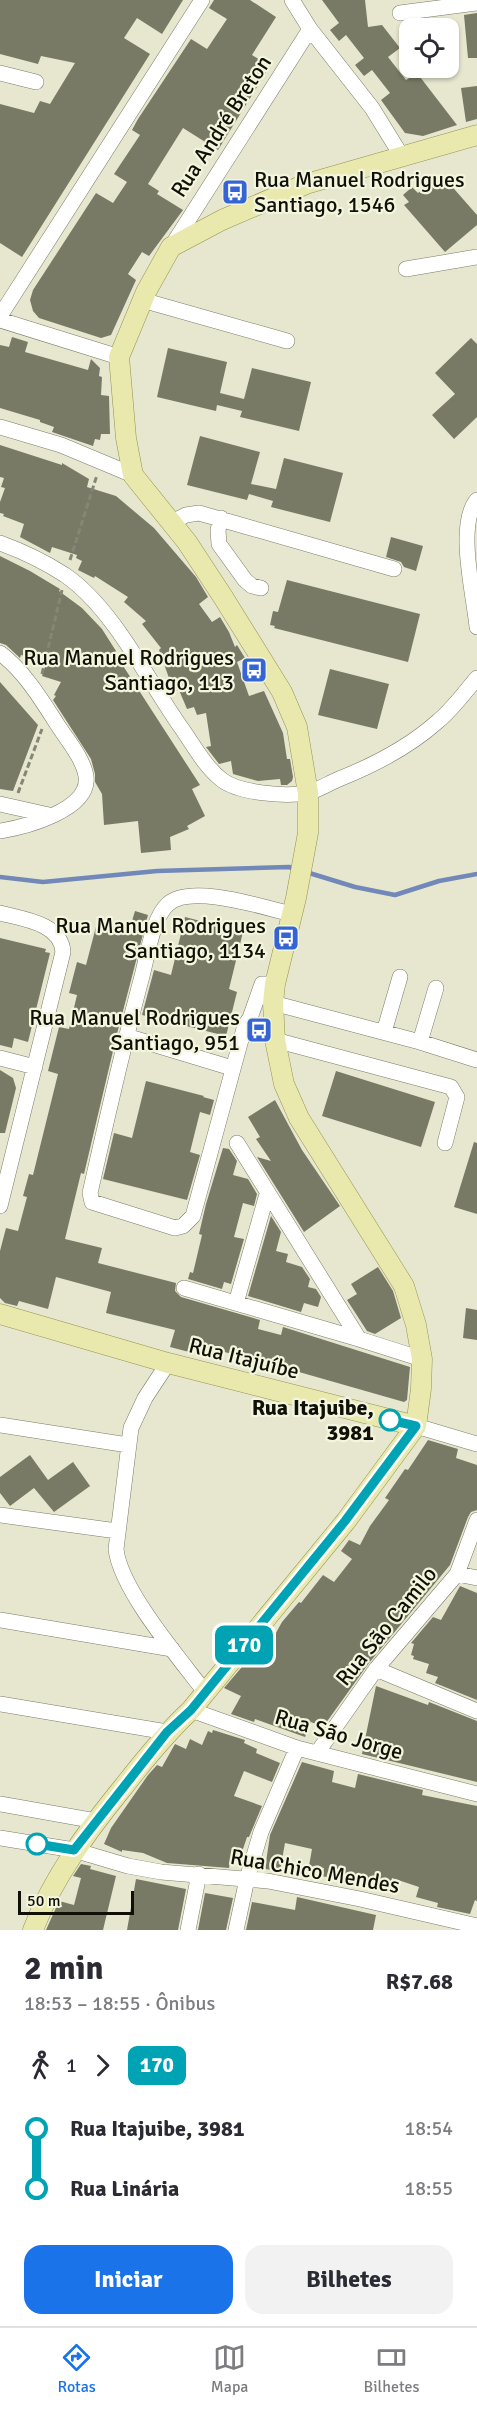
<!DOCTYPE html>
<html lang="pt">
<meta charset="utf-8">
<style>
:root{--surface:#fff;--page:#f2f2f3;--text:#2b2b33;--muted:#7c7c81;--line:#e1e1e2;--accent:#1a73e8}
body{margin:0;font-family:Signika,sans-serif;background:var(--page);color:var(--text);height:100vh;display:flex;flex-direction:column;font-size:22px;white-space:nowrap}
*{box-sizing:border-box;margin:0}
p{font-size:20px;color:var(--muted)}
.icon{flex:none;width:33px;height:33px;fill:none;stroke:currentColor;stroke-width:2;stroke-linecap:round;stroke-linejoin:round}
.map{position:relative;height:1930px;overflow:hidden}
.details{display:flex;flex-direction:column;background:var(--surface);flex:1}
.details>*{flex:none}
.badge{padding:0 12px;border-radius:9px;font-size:21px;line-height:39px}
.tools{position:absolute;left:399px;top:18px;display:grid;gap:12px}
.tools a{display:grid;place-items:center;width:60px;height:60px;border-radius:12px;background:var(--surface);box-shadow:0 2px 4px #0004;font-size:30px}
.scale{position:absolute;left:18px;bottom:15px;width:116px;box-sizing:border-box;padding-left:6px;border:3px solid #101008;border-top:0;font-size:16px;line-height:21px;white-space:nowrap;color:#101008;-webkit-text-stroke:4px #f4f5dd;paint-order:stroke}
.map>.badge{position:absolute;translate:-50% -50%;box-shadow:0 0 0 3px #fff}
.legs{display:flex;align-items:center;gap:9px;height:66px;padding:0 24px;font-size:20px}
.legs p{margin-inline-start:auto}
.overview{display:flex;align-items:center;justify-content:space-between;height:102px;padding:0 24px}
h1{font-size:33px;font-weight:700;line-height:45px}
.cta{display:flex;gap:12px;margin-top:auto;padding:12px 24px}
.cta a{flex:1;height:69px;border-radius:18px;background:var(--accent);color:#fff;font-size:24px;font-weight:700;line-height:69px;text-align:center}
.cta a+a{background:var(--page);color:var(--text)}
ul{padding:0 24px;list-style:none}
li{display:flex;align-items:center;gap:21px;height:60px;font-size:22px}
li i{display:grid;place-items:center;width:9px;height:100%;margin:0 8px;background:currentColor}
li i::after{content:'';width:15px;height:15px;margin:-8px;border:4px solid;border-radius:50%;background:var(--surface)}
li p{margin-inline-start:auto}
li:first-child i{background:linear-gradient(#0000 50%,currentColor 0)}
li:last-child i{background:linear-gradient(currentColor 50%,#0000 0)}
.menu{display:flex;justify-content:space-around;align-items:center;height:84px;border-top:2px solid var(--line);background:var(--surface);font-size:16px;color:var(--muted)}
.menu a{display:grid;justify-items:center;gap:3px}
.menu .active{color:var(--accent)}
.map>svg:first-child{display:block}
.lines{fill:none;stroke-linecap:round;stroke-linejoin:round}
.stream{stroke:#7188b8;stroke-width:4.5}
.building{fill:#797a65}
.minor-casing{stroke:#7b7c67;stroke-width:16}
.major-casing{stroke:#949351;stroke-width:21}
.path{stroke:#868676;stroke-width:3;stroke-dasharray:6 3;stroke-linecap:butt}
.minor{stroke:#fff;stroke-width:15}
.major{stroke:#e9e9ae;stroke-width:20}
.line-1-casing{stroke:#fff;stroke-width:14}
.line-1{stroke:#00a3b4;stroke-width:9}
.stop-1-dot{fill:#fff;stroke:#00a3b4;stroke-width:3}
.labels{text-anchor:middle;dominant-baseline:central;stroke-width:4.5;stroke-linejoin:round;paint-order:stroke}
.street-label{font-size:22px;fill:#101008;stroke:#f4f5dd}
.poi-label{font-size:22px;fill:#101008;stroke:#f4f5dd;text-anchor:end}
.stop-label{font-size:22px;font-weight:bold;fill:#101008;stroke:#f4f5dd;text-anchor:end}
</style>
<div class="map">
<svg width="477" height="1930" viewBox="0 0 477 1930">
<rect width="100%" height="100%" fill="#e7e7d0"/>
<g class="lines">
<!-- stream -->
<path class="stream" d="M306,872L355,887L395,895L439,881L477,874
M0,877L43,882L157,871L289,867L298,870"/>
</g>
<!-- building -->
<path class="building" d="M0,0H183L162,34L137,18L124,38L150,54L22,257L0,243V104L34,113L40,101L50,104L75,63L41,56L38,64L0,54Z
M214,0H250L276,17L252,55L270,66L218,150L183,128L148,184L159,191L157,194L183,210L149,256L142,252L128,274L136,280L111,335L101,338L39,318L33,311L30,300L33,290L96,193L113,203L127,182L114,174L140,135L132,130L138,119L191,39L207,49L227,19L209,8Z
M322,0H365L368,27L382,25L400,48L388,57L406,80L417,73L457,125L423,136L405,133L381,100L390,93L372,70L364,76L355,65L364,58L346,35L339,41L330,30L339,23Z
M477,13V58H468L464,15Z
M477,86V119L466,122L461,88Z
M441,174L477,215V225L445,252L404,205L409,202L403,195L412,187L418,193Z
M12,337L28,342L25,352L88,370L91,359L100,368L99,376L102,377L101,395L109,396L110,434H101L100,440L95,439L93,446L52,432L54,427L40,422V420L0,408V345L9,347Z
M471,338L477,344V417L454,439L432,415L455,394L435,373Z
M168,348L227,362L220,393L244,399L252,368L311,382L299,431L240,417L242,411L217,405L216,411L157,397Z
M200,436L260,452L251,484L276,489L284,458L343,473L330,522L271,507L273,501L249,494L247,500L187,485Z
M0,445L62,465V463L89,479L87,487L116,496L154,528L196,577L208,597L199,604L212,622L220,617L229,632L235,647L237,645L245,658L237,662L249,696L264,691L283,733L287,759H290L293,777L292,781L287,785H281L280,779L258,781L233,774L231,761L219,764L206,747L211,746L206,713L197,715L194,707L187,709L179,690L174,692L159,650L161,648L142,624L146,621L124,602L128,597L95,576L94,578L78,570L82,561L76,558L77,555L52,547L50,553L20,537L24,524L3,516L4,514L0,513V502L5,488L1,487L4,478L0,477Z
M391,537L423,546L416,571L404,567L401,562L386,557Z
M0,556L30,571L60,589L59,591L82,608L102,629L116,651L113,654L118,658L200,785L192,789L205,816L187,826L189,829L170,837L171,850L141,853L138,821L104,825L102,794L95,782V774L91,759L53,700L56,696L54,695L61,682L42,676L47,661L21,655L20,658L6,645L0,643Z
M287,580L420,614L408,662L274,628L275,626L270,625L273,611L278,612Z
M330,669L389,684L377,729L318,715Z
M0,682L38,725L13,791L0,789Z
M135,911L148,915L117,1034L84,1174L81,1173L65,1239L102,1248L98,1263L176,1283L175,1291L181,1297L260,1320L258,1329L281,1335L283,1327L410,1367L407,1400L404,1402L285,1368L283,1374L272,1371L273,1365L195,1344L193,1353L170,1347L175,1330L106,1313L111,1292L56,1277L48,1309L19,1301L17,1306L5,1303L0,1298V1251L6,1228L18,1231L27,1197L23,1196L29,1174L33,1175L58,1074L48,1071L59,1027L69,1029L77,995L69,993L77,962L86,965L97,923L124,929L126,920L132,921Z
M185,917L243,932L229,989L237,992L226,1036L142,1015L154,970L171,975Z
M0,938L46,949L45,952L50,953L28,1042L14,1038L12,1048L0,1045Z
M0,1070L13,1078L16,1088L5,1133H0Z
M336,1071L435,1102L421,1147L322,1116Z
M146,1081L204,1096L203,1097L214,1100L210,1115L200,1112L190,1152L200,1155L187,1200L103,1179L114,1133L132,1138Z
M275,1100L302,1150L340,1206L304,1232L257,1157L271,1161L256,1139L260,1137L248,1117Z
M474,1142L477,1143V1214L454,1207Z
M223,1148L229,1149L237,1161L233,1175L248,1179L257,1194L254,1206L243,1203L234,1237L244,1239L231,1284L224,1282L222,1289L188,1279L190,1272L193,1273L202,1235L199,1234L206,1204Z
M271,1216L281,1232L276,1251L288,1254L286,1262L302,1267L310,1279L308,1287L316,1289L321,1297L318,1307L304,1303L301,1312L248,1296Z
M378,1267L393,1291L401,1318L375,1334L367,1331L347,1300L357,1294L351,1284Z
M466,1308L477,1310V1340L463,1338Z
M428,1440L458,1449L456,1458L477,1465V1510L471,1512L468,1517L450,1565L369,1663L323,1727L311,1722L305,1737L255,1719L254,1722L231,1714L241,1696L224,1688L247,1661L257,1667L282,1622L299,1602L301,1603L323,1575L334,1582L352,1559L341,1551L349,1540L360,1545L370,1526L389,1500L385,1498L405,1469L408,1470Z
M30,1455L48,1480L73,1462L90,1486L54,1512L34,1488L10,1506L0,1493V1477Z
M460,1586L477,1593V1700L435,1683L438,1677L426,1673L429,1664L413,1659L414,1656L411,1655L414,1644L411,1643L433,1617L441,1620Z
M376,1686L428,1705L429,1702L477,1721V1782L362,1754Z
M213,1730L245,1740L244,1743L257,1749L256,1753L280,1763L272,1782L244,1771L234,1796L262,1806L249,1837H247L241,1855L232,1853L229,1868L167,1863L143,1853L122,1850V1852L104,1844L111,1828L148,1775L157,1765L162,1767L175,1744L186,1749L190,1739L202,1745L208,1731L212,1733Z
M302,1762L334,1771L332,1782L355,1788L358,1774L423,1790L422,1795L477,1806V1901L475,1900L470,1914L437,1907L438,1903L416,1897L419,1887L392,1878L390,1892L322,1876L324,1868L309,1866L312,1849L285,1843L280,1871L265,1869L270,1835Z
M81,1864L91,1866L90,1869L116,1876L103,1930H46L59,1901L74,1905L81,1878L73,1876Z
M136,1879L186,1889L178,1930H127Z
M205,1893L233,1898L226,1930H198Z
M297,1897L376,1915L373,1930H246L252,1902L295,1910Z"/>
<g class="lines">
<defs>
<path id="minor" d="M292,0L310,29L372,108L401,155
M400,13L477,3
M0,73L36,82
M171,247L310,29
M406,269L477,257
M142,300L287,341
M0,316L202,0
M0,320L119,357
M0,427L61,445L133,475
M477,500C456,524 474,595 477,627
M221,518L218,530L219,544L245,580L252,586L261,588
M172,522L186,515L199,513L394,569
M0,543C22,551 45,562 65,575C113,608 147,679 180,726C193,744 204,766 222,780C239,793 286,797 306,793C317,791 329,783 339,779C374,765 409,747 437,722C452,710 464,693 477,678
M0,653C24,671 41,699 57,724C67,740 83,758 86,776C91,810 25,827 0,831
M0,804L49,815
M0,913C23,919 61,923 63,952L0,1206
M275,984H262L250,1018L245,1025L193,1216L183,1226L175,1228L92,1202L90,1193C106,1122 122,1051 141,980C147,959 152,918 168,904C191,883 265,908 292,914
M273,1003L420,1042L477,1060
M384,1032L400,977
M126,1036L232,1068
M275,1040L451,1087L457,1097L445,1143
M420,1042L436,988
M0,1058L35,1067
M237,1143L359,1339L422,1359
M184,1288L359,1339
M236,1303L267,1194
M168,1363L145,1398L131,1428L116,1549C120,1589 179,1658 205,1692
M0,1425L128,1445
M416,1426L477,1444
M0,1515L117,1531
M457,1574L477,1578
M0,1620L172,1649
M376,1669L477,1711
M0,1704L167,1732
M191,1710L297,1748L477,1794
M317,1753L376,1669L457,1574L477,1520
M0,1804L96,1821
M0,1838L74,1850L128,1866L161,1872L268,1881L360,1899L477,1926
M188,1930L199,1874
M236,1930L247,1879L261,1832L297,1748"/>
<path id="major" d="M0,1314L168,1363L416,1426
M33,1930C53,1877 89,1829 124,1786C145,1759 166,1733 191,1710L346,1521L416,1426L421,1389L422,1359L416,1325L404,1286L299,1118L284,1084L275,1040L273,1003L275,984L296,898L308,833V793L297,727L282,692L223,597L187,542L133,475L126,438L119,357L146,292L171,247L222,220L306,184L477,135"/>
</defs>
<!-- minor casing -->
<use href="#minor" class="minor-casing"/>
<!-- major casing -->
<use href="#major" class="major-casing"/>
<!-- path -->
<path class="path" d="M70,560L97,475
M42,674L62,590
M18,793L42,729"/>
<!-- minor -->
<use href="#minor" class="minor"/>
<!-- major -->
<use href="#major" class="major"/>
</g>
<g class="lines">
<defs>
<path id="line-1" d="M37,1844L74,1850L167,1732L191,1710L345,1521L416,1426L390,1420"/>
</defs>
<!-- line-1 casing -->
<use href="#line-1" class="line-1-casing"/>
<!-- line-1 -->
<use href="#line-1" class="line-1"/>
</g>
<!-- icons -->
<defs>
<symbol id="bus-square" viewBox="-11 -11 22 22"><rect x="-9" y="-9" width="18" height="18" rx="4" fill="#3564d4" stroke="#f4f5dd"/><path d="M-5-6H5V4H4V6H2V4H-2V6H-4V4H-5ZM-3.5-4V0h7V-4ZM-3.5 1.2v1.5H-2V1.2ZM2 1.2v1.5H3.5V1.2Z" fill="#fff"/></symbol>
</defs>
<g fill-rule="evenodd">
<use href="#bus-square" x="220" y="177" width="30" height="30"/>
<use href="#bus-square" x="239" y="655" width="30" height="30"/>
<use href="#bus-square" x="271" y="923" width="30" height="30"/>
<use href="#bus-square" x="244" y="1015" width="30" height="30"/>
</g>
<!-- markers -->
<g class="stop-1-dot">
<circle cx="390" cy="1420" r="10"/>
<circle cx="37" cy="1844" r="10"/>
</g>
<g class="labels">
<!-- street labels -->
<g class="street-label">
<text transform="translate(221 126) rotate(-57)">Rua André Breton</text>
<text transform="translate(244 1358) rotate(14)">Rua Itajuíbe</text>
<text transform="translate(386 1626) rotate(-51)">Rua São Camilo</text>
<text transform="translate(339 1734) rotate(16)">Rua São Jorge</text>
<text transform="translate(315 1871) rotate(10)">Rua Chico Mendes</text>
</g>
<!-- poi labels -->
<g class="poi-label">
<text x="254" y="179" text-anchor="start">Rua Manuel Rodrigues<tspan x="254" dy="25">Santiago, 1546</tspan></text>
<text x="234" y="657">Rua Manuel Rodrigues<tspan x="234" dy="25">Santiago, 113</tspan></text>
<text x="266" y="925">Rua Manuel Rodrigues<tspan x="266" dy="25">Santiago, 1134</tspan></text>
<text x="240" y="1017">Rua Manuel Rodrigues<tspan x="240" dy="25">Santiago, 951</tspan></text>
</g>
<!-- stop labels -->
<g class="stop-label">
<text x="374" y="1407">Rua Itajuibe,<tspan x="374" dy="25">3981</tspan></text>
</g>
</g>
</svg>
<div class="tools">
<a><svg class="icon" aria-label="locate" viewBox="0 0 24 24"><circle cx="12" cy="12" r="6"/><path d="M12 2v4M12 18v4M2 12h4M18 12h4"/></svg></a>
</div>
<div class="scale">50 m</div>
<b class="badge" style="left:244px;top:1645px;background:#00a3b4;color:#fff">170</b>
</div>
<section class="details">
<div class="overview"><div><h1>2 min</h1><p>18:53 – 18:55 · Ônibus</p></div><b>R$7.68</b></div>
<div class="legs"><svg class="icon" aria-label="walk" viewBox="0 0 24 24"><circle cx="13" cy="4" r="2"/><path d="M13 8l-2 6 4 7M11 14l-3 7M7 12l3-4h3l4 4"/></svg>1<svg class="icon" aria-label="forward" viewBox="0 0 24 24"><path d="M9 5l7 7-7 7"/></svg><b class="badge" style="background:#00a3b4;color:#fff">170</b></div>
<ul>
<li><i style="color:#00a3b4"></i><b>Rua Itajuibe, 3981</b><p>18:54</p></li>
<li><i style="color:#00a3b4"></i><b>Rua Linária</b><p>18:55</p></li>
</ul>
<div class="cta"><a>Iniciar</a><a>Bilhetes</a></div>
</section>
<nav class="menu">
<a class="active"><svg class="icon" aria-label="directions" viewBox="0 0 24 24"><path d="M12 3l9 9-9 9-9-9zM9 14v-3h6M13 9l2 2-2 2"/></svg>Rotas</a>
<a><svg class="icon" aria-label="map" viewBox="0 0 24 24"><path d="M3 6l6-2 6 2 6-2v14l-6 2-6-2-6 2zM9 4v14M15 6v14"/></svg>Mapa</a>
<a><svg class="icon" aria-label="tickets" viewBox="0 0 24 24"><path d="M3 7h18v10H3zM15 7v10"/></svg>Bilhetes</a>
</nav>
